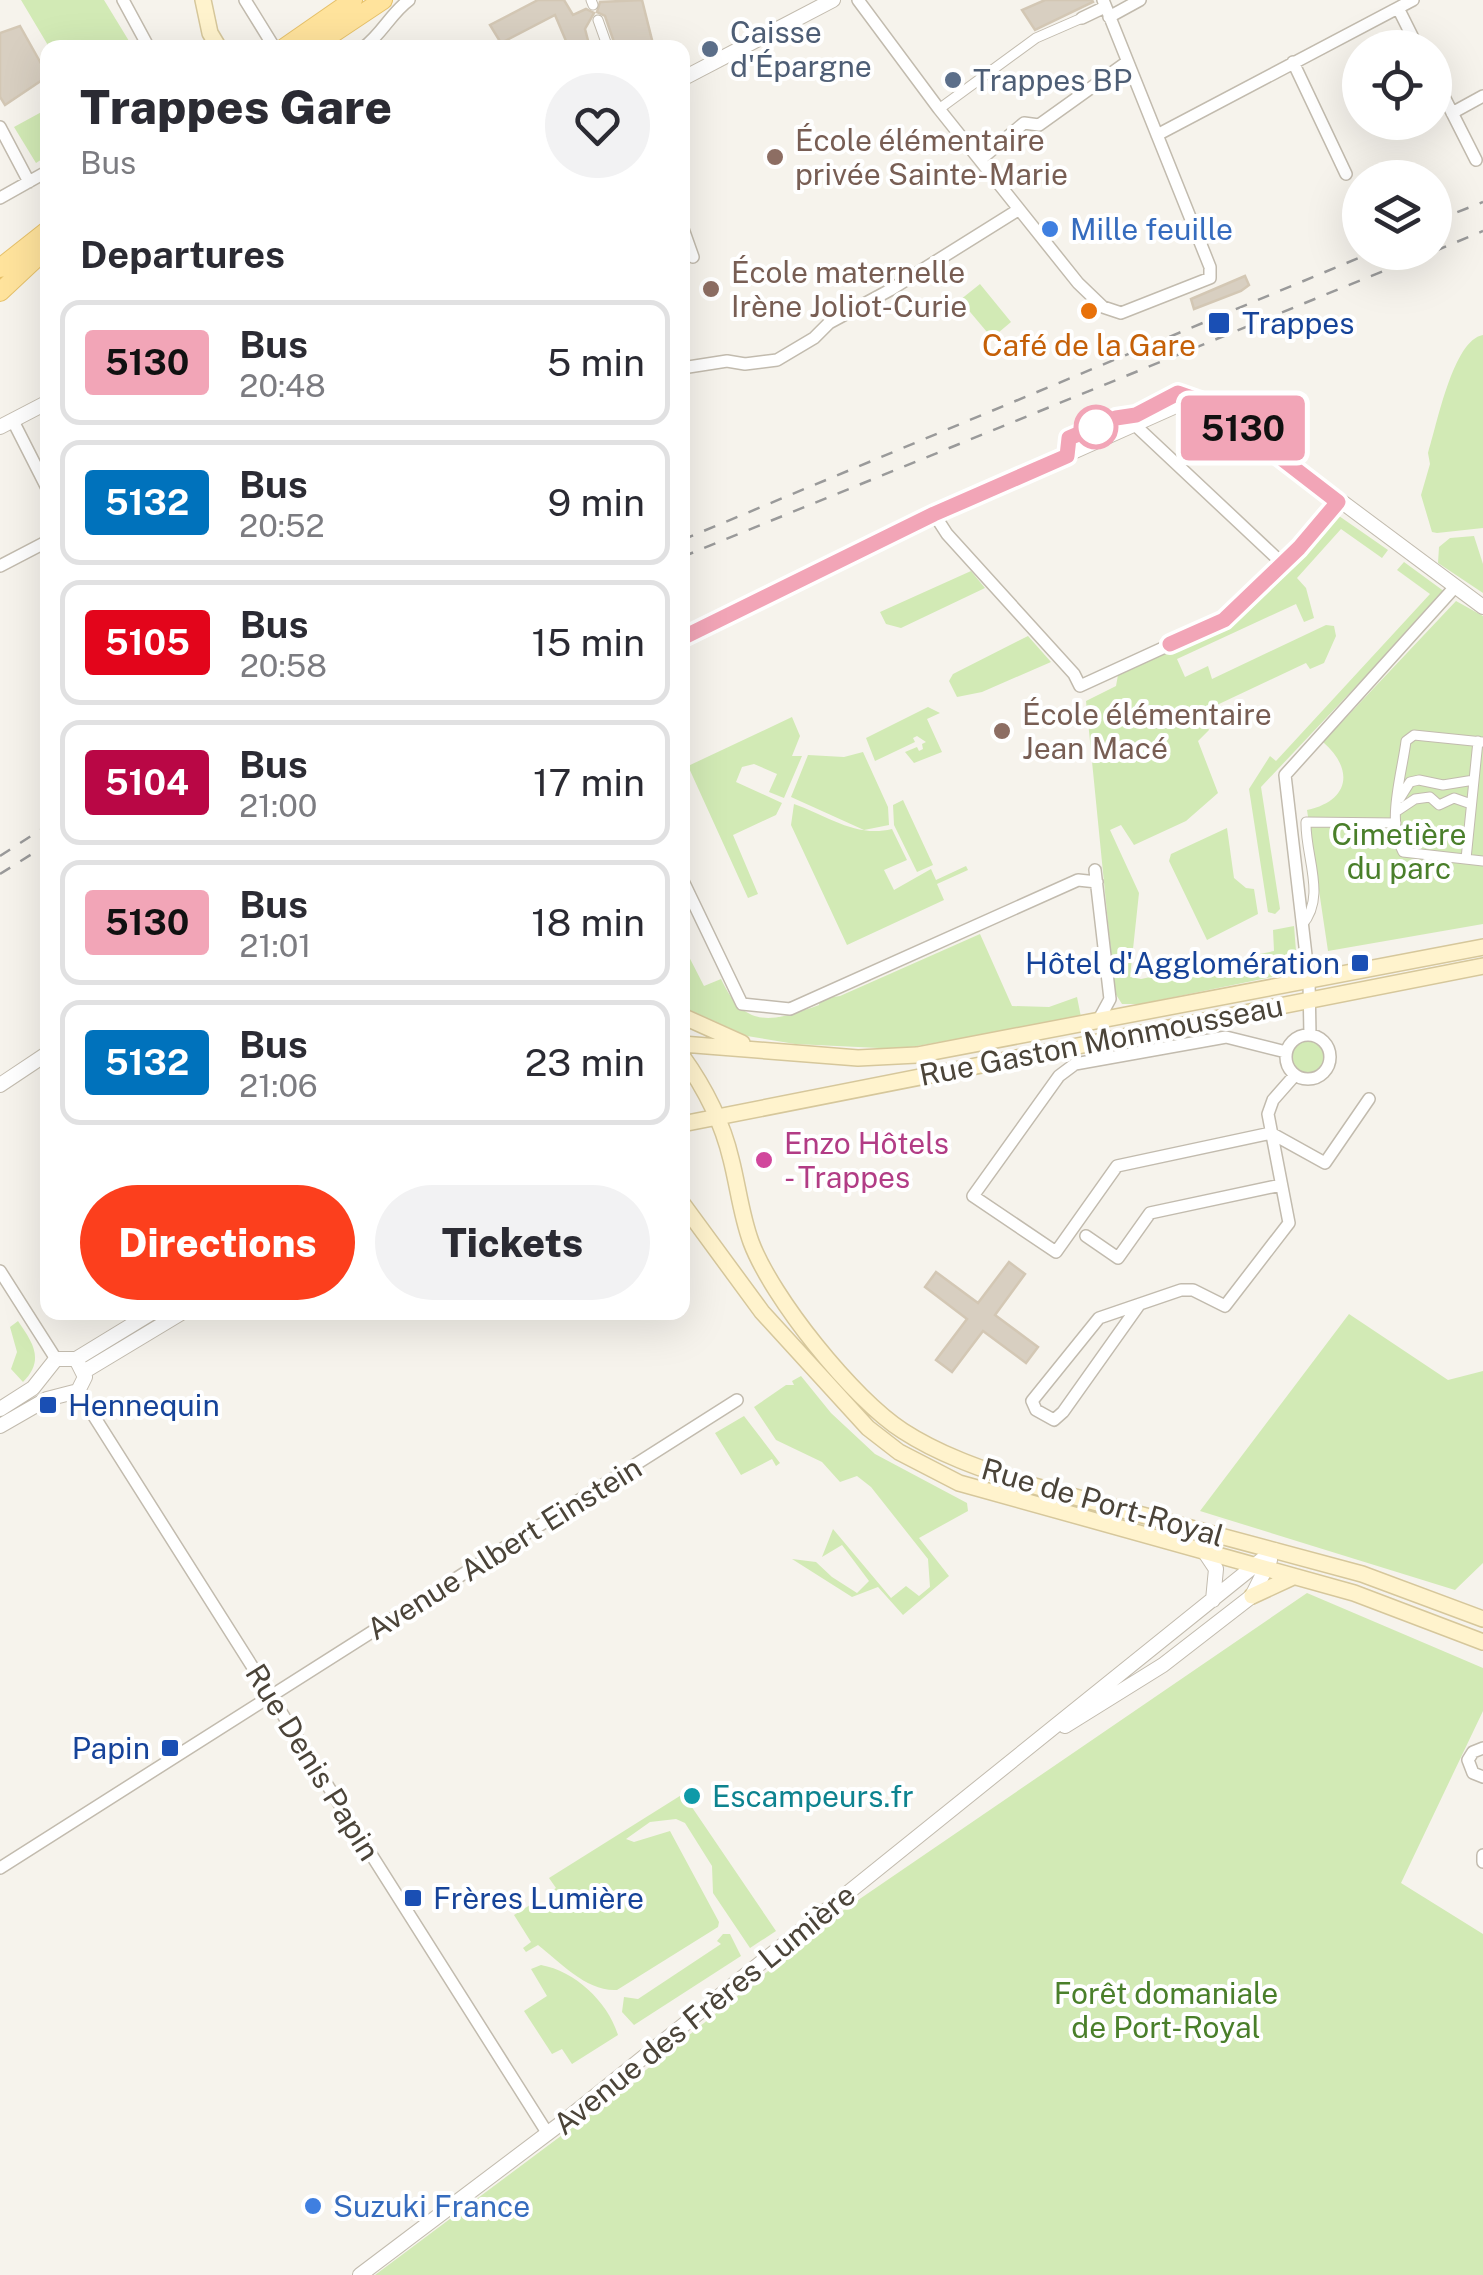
<!DOCTYPE html>
<meta charset="utf-8">
<style>
:root{--surface:#fff;--page:#f2f2f3;--text:#2b2b33;--muted:#7c7c81;--line:#e1e1e2;--accent:#fc3f1d}
body{margin:0;font-family:"Public Sans",sans-serif;background:var(--page);color:var(--text);height:100vh;display:flex;flex-direction:column;font-size:38px;white-space:nowrap}
*{box-sizing:border-box;margin:0}
p{font-size:32px;color:var(--muted)}
.icon{flex:none;width:55px;height:55px;fill:none;stroke:currentColor;stroke-width:2;stroke-linecap:round;stroke-linejoin:round}
.map{position:relative;flex:1;overflow:hidden}
.drawer{position:absolute;left:40px;top:40px;width:650px;height:1280px;display:flex;flex-direction:column;background:var(--surface);border-radius:20px;box-shadow:0 10px 40px #0002}
.drawer>*{flex:none}
.badge{padding:0 20px;border-radius:8px;font-size:35px;line-height:65px}
.tools{position:absolute;left:1342px;top:30px;display:grid;gap:20px}
.tools a{display:grid;place-items:center;width:110px;height:110px;border-radius:50%;background:var(--surface);box-shadow:0 10px 40px #0002;font-size:50px}
.map>.badge{position:absolute;translate:-50% -50%;box-shadow:0 0 0 5px #fff}
h2{padding:0 40px;font-size:38px;line-height:90px}
.round{display:grid;place-items:center;flex:none;width:105px;height:105px;border-radius:52px;background:var(--page)}
.overview{display:flex;align-items:center;justify-content:space-between;height:170px;padding:0 40px}
h1{font-size:48px;font-weight:800;line-height:75px}
.button{display:flex;gap:20px;margin-top:auto;padding:20px 40px}
.button a{flex:1;height:115px;border-radius:60px;background:var(--accent);color:#fff;font-size:40px;font-weight:800;line-height:115px;text-align:center}
.button a+a{background:var(--page);color:var(--text)}
ul{padding:0;list-style:none}
li{display:flex;align-items:center;gap:30px;height:125px;margin:0 20px 15px;padding:0 20px;border:5px solid var(--line);border-radius:20px}
li div{flex:1}
li b{display:block;font-size:38px}
li em{font-style:normal}
li .badge{min-width:110px;font-weight:700;text-align:center}
.map>svg:first-child{display:block}
.green{fill:#d2eab5}
.building{fill:#d8cfc1;stroke:#d3c7b4;stroke-width:2.5}
.lines{fill:none;stroke-linecap:round;stroke-linejoin:round}
.pedestrian-casing{stroke:#c2bbae;stroke-width:11}
.minor-casing{stroke:#c2bbae;stroke-width:14}
.tertiary-casing{stroke:#c2bbae;stroke-width:16}
.secondary-casing{stroke:#d6c79b;stroke-width:18}
.primary-casing{stroke:#e6c16a;stroke-width:20}
.pedestrian{stroke:#fff;stroke-width:9}
.minor{stroke:#fff;stroke-width:11}
.tertiary{stroke:#fff;stroke-width:14}
.secondary{stroke:#fff3cd;stroke-width:15}
.primary{stroke:#ffe39c;stroke-width:18}
.rail{stroke:#9a9a9a;stroke-width:2.5;stroke-dasharray:12 12;stroke-linecap:butt}
.line-casing{stroke:#fff;stroke-width:22}
.line{stroke:#f2a5b7;stroke-width:15}
.service-dot{fill:#5c6f8a;stroke:#fff;stroke-width:4}
.education-dot{fill:#8d6e63;stroke:#fff;stroke-width:4}
.shop-dot{fill:#3f7fe0;stroke:#fff;stroke-width:4}
.food-dot{fill:#e8710a;stroke:#fff;stroke-width:4}
.transit-dot{fill:#1a4fb4;stroke:#fff;stroke-width:4}
.stop-dot{fill:#fff;stroke:#f2a5b7;stroke-width:5}
.hotel-dot{fill:#d1479c;stroke:#fff;stroke-width:4}
.culture-dot{fill:#0f9aa8;stroke:#fff;stroke-width:4}
.labels{text-anchor:middle;dominant-baseline:central;stroke-width:8;stroke-linejoin:round;paint-order:stroke}
.service-label{font-size:30px;fill:#4e5e75;stroke:#fff;text-anchor:start}
.education-label{font-size:30px;fill:#785e54;stroke:#fff;text-anchor:start}
.shop-label{font-size:30px;fill:#366cbe;stroke:#fff;text-anchor:start}
.transit-label{font-size:30px;fill:#164399;stroke:#fff;text-anchor:start}
.food-label{font-size:30px;fill:#c56008;stroke:#fff}
.park-label{font-size:30px;fill:#4a7f2a;stroke:#fff}
.street-label{font-size:30px;fill:#4b4439;stroke:#fff}
.hotel-label{font-size:30px;fill:#b23c85;stroke:#fff;text-anchor:start}
.culture-label{font-size:30px;fill:#0d838f;stroke:#fff;text-anchor:start}
</style>
<div class="map">
<svg width="1483" height="2275" viewBox="0 0 1483 2275">
<rect width="100%" height="100%" fill="#f6f3ec"/>
<!-- green -->
<path class="green" d="M21,0H104L129,41L118,47H49Z
M47,109V156L36,163L14,127Z
M980,284L1011,322L992,338L960,300Z
M1483,335V528L1437,533L1432,532L1421,495L1430,464L1428,453C1437,425 1453,340 1483,335Z
M1339,516L1388,550L1382,558L1341,529L1297,578L1306,588L1314,618L1304,622L1296,604L1177,659L1185,677L1208,666L1212,679L1326,625L1334,626L1336,636L1324,663L1310,669L1306,663L1202,712L1209,730L1198,741L1218,793L1186,821L1134,845L1121,825L1110,830L1139,893L1130,977L1141,979L1274,951L1273,930L1294,926L1297,963L1292,973L1140,1004H1122L1115,993L1086,701L1116,686L1118,675L1232,623Z
M1474,536L1483,564V593L1438,563L1439,547L1450,538Z
M1404,562L1445,592L1261,787L1280,909L1275,914L1268,912L1249,789L1270,756L1276,761L1430,594L1397,570Z
M971,571L985,588L901,628L886,624L880,612Z
M1456,601L1483,616V924L1328,951L1307,810C1349,801 1355,770 1323,742Z
M1028,636L1051,662L982,692L957,697L949,681L953,674Z
M928,707L940,713L927,719L942,752L914,763L905,752L917,747L919,751L923,749L922,744L926,742L917,736L913,738L915,742L875,761L866,738Z
M792,717L800,736L792,756H802L784,798L769,792L777,774L754,764L742,767L736,782L782,803L776,815L733,835L758,894L748,898L688,766Z
M863,752L888,807L889,825L864,830L791,797L808,755L844,757Z
M903,800L933,865L917,872L894,825L893,805Z
M794,804C828,816 856,838 892,829L907,860L884,870L894,890L931,869L936,880L966,866L968,870L937,884L944,900L847,945L791,825Z
M1227,828L1234,878L1246,888L1254,889L1258,914L1207,940L1169,861L1171,854Z
M980,934L1012,1006L1049,1007L1077,997L1081,1017L900,1049L795,1044L747,1036L683,1007L685,949L704,986L721,979C745,1030 772,1022 819,1005L820,999L840,996Z
M1290 1058a17 17 0 1 1 34 0a17 17 0 1 1-34 0Z
M1349,1314L1448,1380L1483,1371V1563L1455,1590L1200,1511Z
M18,1321C33,1343 45,1360 23,1382L11,1369L17,1352L10,1327Z
M801,1376L831,1413L875,1454L967,1503L968,1511L919,1538L949,1576L903,1615L878,1587L852,1597L792,1559L816,1562L832,1577L857,1593L869,1581L842,1545L822,1557L833,1529L891,1598L906,1586L919,1596L930,1587L928,1559L871,1487L857,1476L840,1482L822,1462L776,1440L754,1407L786,1385H794L792,1381Z
M744,1416L780,1463L776,1466L772,1459L741,1475L715,1433Z
M1307,1593L1483,1668V1711L1401,1883L1483,1934V2275H375L605,2103L845,1909Z
M683,1794L776,1931L750,1948L713,1893L712,1866L685,1823L676,1819L650,1822L626,1839L634,1842L670,1831L719,1922L718,1927L617,1990C587,1992 560,1962 538,1945L526,1952L523,1948L531,1942L514,1915L538,1900L547,1909L555,1904L550,1892L556,1888L549,1878Z
M723,1934H730L741,1956L634,2025L622,2012L624,1997L638,1999L721,1944L717,1941Z
M541,1965C575,1971 608,2002 618,2035L572,2064L562,2049L552,2054L524,2011L547,1996L531,1969Z"/>
<!-- building -->
<path class="building" d="M538,0H564L573,15L586,9L594,13L585,29L590,48H569L555,15L501,43L490,25Z
M642,0L654,48H616L605,16L597,12L600,2Z
M1045,0H1092L1093,2L1035,30L1022,10Z
M20,26L48,76L5,105L0,97V33Z
M1245,276L1249,285L1241,291L1194,309L1191,299Z
M1009,1262L1025,1274L995,1315L1038,1347L1026,1363L983,1331L952,1372L936,1360L967,1319L925,1287L936,1272L978,1303Z"/>
<g class="lines">
<defs>
<path id="pedestrian" d="M591,0L593,5
M598,20L608,48
M939,109L1036,38L1082,18
M1483,742L1414,735L1406,741C1402,774 1386,822 1403,852L1483,861
M1400,798L1410,782L1419,780L1443,785L1474,780
M1397,811L1415,799L1430,797L1439,805L1454,798L1471,804
M1466,859L1478,741
M1302,925C1327,897 1305,856 1306,822L1396,823"/>
<path id="minor" d="M123,0L149,48
M245,0L274,47
M858,0L939,109L1078,283L1103,307L1121,313L1210,278V267L1103,0
M1398,8L1418,48
M1109,17L1140,0
M1082,18L1105,7
M363,48C382,34 391,13 409,0
M1293,62L1346,174
M1435,79L1476,160
M1452,113L1483,96
M0,127L29,182
M1157,135L1413,0
M980,160L1024,123L1039,125L1127,62
M0,198L48,171
M682,226L693,257
M682,368L727,361L745,364L777,360L814,338L829,323L890,290L1018,210
M13,421L48,490
M1136,426L1283,564
M934,514L947,534L1074,674L1080,686L1224,620L1299,548L1338,502
M0,566L48,541
M1095,870L1110,999L1098,1021
M682,879L742,1004L790,1009L1078,880L1097,882
M1310,1035L1309,981L1285,775L1454,588
M1286 1057a22 22 0 1 1 44 0a22 22 0 1 1-44 0Z
M1286,1052L1226,1037L1075,1064L1059,1076L973,1196L1056,1252L1117,1166L1271,1133L1325,1163L1369,1099
M1086,1236L1118,1258L1150,1213L1281,1185
M0,1271L56,1359
M1139,1305L1063,1412L1054,1420L1036,1410L1032,1401L1099,1318L1181,1290H1193L1225,1306L1289,1223L1268,1114L1273,1100L1295,1075
M78,1391L548,2134
M1483,1748L1473,1752L1468,1760L1473,1773L1483,1777
M1483,1855V1862
M0,1868L737,1400"/>
<path id="tertiary" d="M682,79L833,0
M0,427L48,402
M682,637L938,512L1196,397L1212,405L1483,607
M0,1085L48,1053
M85,1371L183,1312
M0,1409L33,1388L56,1359H76L153,1312
M0,1426L47,1399L78,1391L85,1377L76,1359
M1204,1551L1216,1569L1213,1600
M1065,1726L1163,1665L1252,1596L1270,1560
M360,2275L568,2118L1274,1550"/>
<path id="secondary" d="M203,0L210,33L219,48
M682,1016L742,1043
M682,1044L858,1058L917,1055L1483,947
M682,1056C705,1088 722,1121 731,1159C738,1186 741,1215 751,1242C772,1298 853,1399 903,1431C940,1455 982,1469 1023,1483L1362,1574L1483,1619
M682,1124L1483,966
M682,1203L762,1312L868,1428L899,1452L959,1483L1354,1593L1483,1642
M1252,1596L1293,1577"/>
<path id="primary" d="M284,48L353,0
M311,48L383,0
M0,268L48,230
M0,292L48,247"/>
</defs>
<!-- pedestrian casing -->
<use href="#pedestrian" class="pedestrian-casing"/>
<!-- minor casing -->
<use href="#minor" class="minor-casing"/>
<!-- tertiary casing -->
<use href="#tertiary" class="tertiary-casing"/>
<!-- secondary casing -->
<use href="#secondary" class="secondary-casing"/>
<!-- primary casing -->
<use href="#primary" class="primary-casing"/>
<!-- pedestrian -->
<use href="#pedestrian" class="pedestrian"/>
<!-- minor -->
<use href="#minor" class="minor"/>
<!-- tertiary -->
<use href="#tertiary" class="tertiary"/>
<!-- secondary -->
<use href="#secondary" class="secondary"/>
<!-- primary -->
<use href="#primary" class="primary"/>
<!-- rail -->
<path class="rail" d="M1435,221L1483,202
M1435,251L1483,231
M682,540L1373,252
M682,557L1430,252
M0,856L48,825
M0,874L48,844"/>
</g>
<g class="lines">
<defs>
<path id="line" d="M682,638L934,514L1067,456L1069,438L1116,418L1136,415L1178,393L1212,405L1338,502L1299,548L1224,620L1170,644"/>
</defs>
<!-- line casing -->
<use href="#line" class="line-casing"/>
<!-- line -->
<use href="#line" class="line"/>
</g>
<!-- markers -->
<g class="service-dot">
<circle cx="710" cy="49" r="10"/>
<circle cx="953" cy="80" r="10"/>
</g>
<g class="education-dot">
<circle cx="775" cy="157" r="10"/>
<circle cx="711" cy="289" r="10"/>
<circle cx="1002" cy="731" r="10"/>
</g>
<g class="shop-dot">
<circle cx="1050" cy="229" r="10"/>
<circle cx="313" cy="2206" r="10"/>
</g>
<circle class="food-dot" cx="1089" cy="311" r="10"/>
<g class="transit-dot">
<rect x="1207" y="311" width="24" height="24" rx="5"/>
<rect x="1350" y="953" width="20" height="20" rx="5"/>
<rect x="38" y="1395" width="20" height="20" rx="5"/>
<rect x="160" y="1738" width="20" height="20" rx="5"/>
<rect x="403" y="1888" width="20" height="20" rx="5"/>
</g>
<circle class="stop-dot" cx="1096" cy="427" r="20"/>
<circle class="hotel-dot" cx="764" cy="1160" r="10"/>
<circle class="culture-dot" cx="692" cy="1796" r="10"/>
<g class="labels">
<!-- service labels -->
<g class="service-label">
<text x="730" y="32">Caisse<tspan x="730" dy="34">d'Épargne</tspan></text>
<text x="973" y="80">Trappes BP</text>
</g>
<!-- education labels -->
<g class="education-label">
<text x="795" y="140">École élémentaire<tspan x="795" dy="34">privée Sainte-Marie</tspan></text>
<text x="731" y="272">École maternelle<tspan x="731" dy="34">Irène Joliot-Curie</tspan></text>
<text x="1022" y="714">École élémentaire<tspan x="1022" dy="34">Jean Macé</tspan></text>
</g>
<!-- shop labels -->
<g class="shop-label">
<text x="1070" y="229">Mille feuille</text>
<text x="333" y="2206">Suzuki France</text>
</g>
<!-- transit labels -->
<g class="transit-label">
<text x="1242" y="323">Trappes</text>
<text x="1340" y="963" text-anchor="end">Hôtel d'Agglomération</text>
<text x="68" y="1405">Hennequin</text>
<text x="150" y="1748" text-anchor="end">Papin</text>
<text x="433" y="1898">Frères Lumière</text>
</g>
<!-- food labels -->
<g class="food-label">
<text x="1089" y="345">Café de la Gare</text>
</g>
<!-- park labels -->
<g class="park-label">
<text x="1399" y="834">Cimetière<tspan x="1399" dy="34">du parc</tspan></text>
<text x="1166" y="1993">Forêt domaniale<tspan x="1166" dy="34">de Port-Royal</tspan></text>
</g>
<!-- street labels -->
<g class="street-label">
<text transform="translate(1101 1040) rotate(-11)">Rue Gaston Monmousseau</text>
<text transform="translate(1103 1502) rotate(16)">Rue de Port-Royal</text>
<text transform="translate(504 1548) rotate(-32)">Avenue Albert Einstein</text>
<text transform="translate(313 1762) rotate(58)">Rue Denis Papin</text>
<text transform="translate(704 2009) rotate(-39)">Avenue des Frères Lumière</text>
</g>
<!-- hotel labels -->
<g class="hotel-label">
<text x="784" y="1143">Enzo Hôtels<tspan x="784" dy="34">- Trappes</tspan></text>
</g>
<!-- culture labels -->
<g class="culture-label">
<text x="712" y="1796">Escampeurs.fr</text>
</g>
</g>
</svg>
<div class="tools">
<a><svg class="icon" aria-label="locate" viewBox="0 0 24 24"><circle cx="12" cy="12" r="6"/><path d="M12 2v4M12 18v4M2 12h4M18 12h4"/></svg></a>
<a><svg class="icon" aria-label="layers" viewBox="0 0 24 24"><path d="M12 4l9 5-9 5-9-5zM3 14l9 5 9-5"/></svg></a>
</div>
<b class="badge" style="left:1243px;top:428px;background:#f2a5b7;color:#111">5130</b>
<section class="drawer">
<div class="overview"><div><h1>Trappes Gare</h1><p>Bus</p></div><a class="round"><svg class="icon" aria-label="heart" viewBox="0 0 24 24"><path d="M12 20l-8-8c-3-5 5-10 8-4 3-6 11-1 8 4z"/></svg></a></div>
<h2>Departures</h2>
<ul>
<li><span class="badge" style="background:#f2a5b7;color:#111">5130</span><div><b>Bus</b><p>20:48</p></div><em>5 min</em></li>
<li><span class="badge" style="background:#0072bc;color:#fff">5132</span><div><b>Bus</b><p>20:52</p></div><em>9 min</em></li>
<li><span class="badge" style="background:#e3051b;color:#fff">5105</span><div><b>Bus</b><p>20:58</p></div><em>15 min</em></li>
<li><span class="badge" style="background:#b90745;color:#fff">5104</span><div><b>Bus</b><p>21:00</p></div><em>17 min</em></li>
<li><span class="badge" style="background:#f2a5b7;color:#111">5130</span><div><b>Bus</b><p>21:01</p></div><em>18 min</em></li>
<li><span class="badge" style="background:#0072bc;color:#fff">5132</span><div><b>Bus</b><p>21:06</p></div><em>23 min</em></li>
</ul>
<div class="button"><a>Directions</a><a>Tickets</a></div>
</section>
</div>
